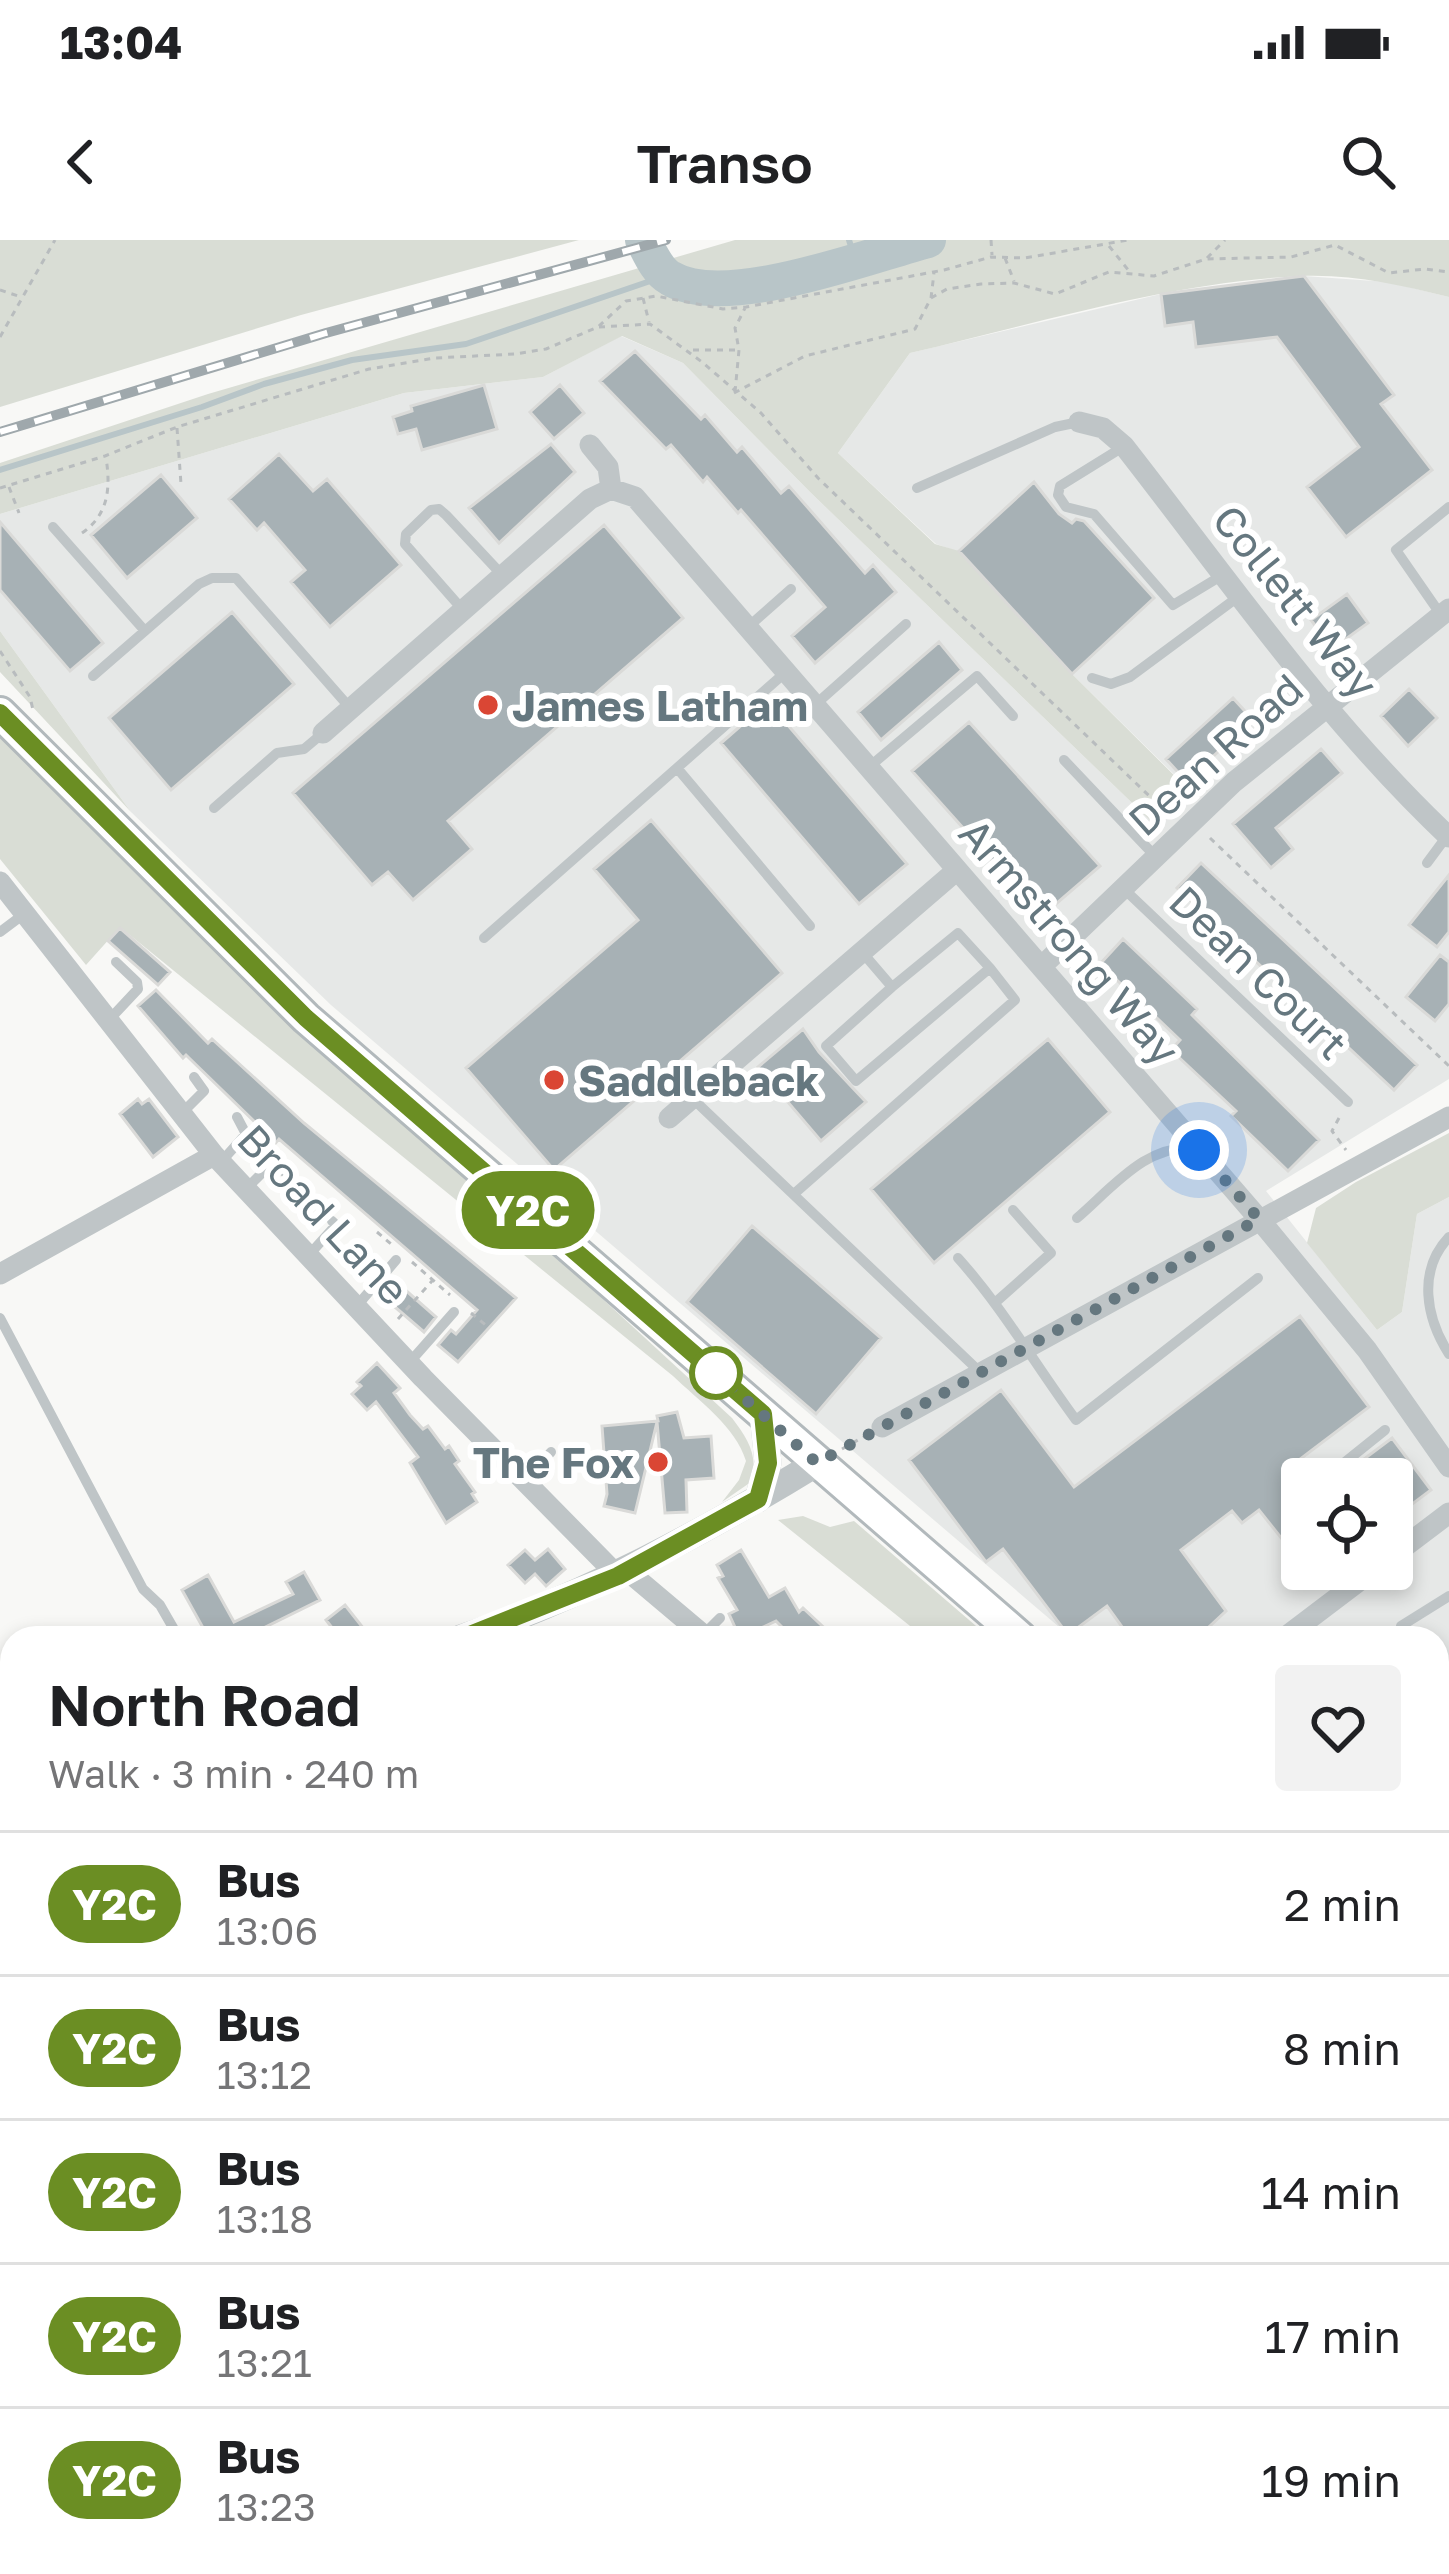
<!DOCTYPE html>
<meta charset="utf-8">
<style>
:root{--surface:#fff;--page:#f2f2f2;--text:#202124;--muted:#757577;--line:#e0e0e0}
body{margin:0;font-family:"Golos Text",sans-serif;background:var(--page);color:var(--text);height:100vh;display:flex;flex-direction:column;font-size:45px;white-space:nowrap}
*{box-sizing:border-box;margin:0}
p{font-size:39px;color:var(--muted)}
.icon{flex:none;width:66px;height:66px;fill:none;stroke:currentColor;stroke-width:2;stroke-linecap:round;stroke-linejoin:round}
.map{position:relative;flex:1;overflow:hidden}
.side{position:absolute;left:0px;top:1386px;width:1449px;height:948px;display:flex;flex-direction:column;background:var(--surface);border-radius:36px 36px 0 0;box-shadow:0 6px 18px #0003}
.side>*{flex:none}
.badge{padding:0 24px;border-radius:39px;font-size:42px;line-height:78px}
.buttons{position:absolute;left:1281px;top:1218px;display:grid;gap:24px}
.buttons a{display:grid;place-items:center;width:132px;height:132px;border-radius:12px;background:var(--surface);box-shadow:0 6px 18px #0003;font-size:60px}
.you{position:absolute;width:60px;height:60px;margin:-30px;border:9px solid #fff;border-radius:50%;background:#1a73e8;box-shadow:0 0 0 18px #1a73e833}
.map>.badge{position:absolute;translate:-50% -50%;box-shadow:0 0 0 6px #fff}
.round{display:grid;place-items:center;flex:none;width:126px;height:126px;border-radius:12px;background:var(--page)}
.head{display:flex;align-items:center;justify-content:space-between;height:204px;padding:0 48px}
h1{font-size:57px;font-weight:600;line-height:90px}
ul{padding:0;list-style:none}
li{display:flex;align-items:center;gap:36px;height:144px;padding:0 48px;border-top:3px solid var(--line)}
li div{flex:1}
li b{display:block;font-size:45px}
li em{font-style:normal}
li .badge{min-width:132px;font-weight:700;text-align:center}
.status{display:flex;justify-content:space-between;align-items:center;height:84px;padding:0 60px;background:var(--surface);direction:ltr}
.status svg{height:33px;fill:currentColor}
header{display:flex;justify-content:space-between;align-items:center;height:156px;padding:0 48px;background:var(--surface);font-size:54px;font-weight:600}
.map>svg:first-child{display:block}
.built{fill:#e6e8e7;fill-rule:evenodd}
.green{fill:#d9ddd5}
.lines{fill:none;stroke-linecap:round;stroke-linejoin:round}
.stream{stroke:#b8c5c8;stroke-width:6}
.river{stroke:#b8c5c8;stroke-width:36}
.building{fill:#a7b1b5;stroke:#dadad8;stroke-width:3}
.secondary-casing{stroke:#b2b9bc;stroke-width:36}
.path{stroke:#b8bcbe;stroke-width:3;stroke-dasharray:6 6;stroke-linecap:butt}
.service{stroke:#bfc5c7;stroke-width:10}
.minor{stroke:#bfc5c7;stroke-width:21}
.tertiary{stroke:#bfc5c7;stroke-width:27}
.secondary{stroke:#fff;stroke-width:30}
.rail-casing{stroke:#9fa8ac;stroke-width:10}
.rail{stroke:#fff;stroke-width:6;stroke-dasharray:18;stroke-linecap:butt}
.line-casing{stroke:#fff;stroke-width:27}
.line{stroke:#6b8e23;stroke-width:18}
.walk{stroke:#65777f;stroke-width:12;stroke-dasharray:0 21.6}
.poi-dot{fill:#da4634;stroke:#fff;stroke-width:4.5}
.stop-dot{fill:#fff;stroke:#6b8e23;stroke-width:6}
.labels{text-anchor:middle;dominant-baseline:central;stroke-width:12;stroke-linejoin:round;paint-order:stroke}
.street-label{font-size:42px;fill:#65777f;stroke:#fff}
.poi-label{font-size:42px;font-weight:bold;fill:#65777f;stroke:#fff;text-anchor:start}
</style>
<div class="status"><b>13:04</b><svg viewBox="0 0 49 12"><path d="M0 12V9h3v3zM5 12V6h3v6zM10 12V3h3v9zM15 12V0h3v12zM26 1h20v11H26zM47 4h2v5h-2z"/></svg></div>
<header><svg class="icon" aria-label="back" viewBox="0 0 24 24"><path d="M15 5l-7 7 7 7"/></svg>Transo<svg class="icon" aria-label="search" viewBox="0 0 24 24"><circle cx="10" cy="10" r="6"/><path d="M15 15l6 6"/></svg></header>
<div class="map">
<svg width="1449" height="2334" viewBox="0 0 1449 2334">
<rect width="100%" height="100%" fill="#f8f8f6"/>
<!-- built -->
<path class="built" d="M1304,36L1388,42L1449,57V839L1266,951L1377,1090L1402,1072L1417,974L1449,957V1720L1437,1710V1398H1072L331,765L131,572L0,391V274L404,153L543,137L621,96L683,123L810,252L1157,587L1192,552L1072,434L959,312L936,304L838,213L910,113L1161,54ZM1302,1239H1392V1329H1302Z"/>
<!-- green -->
<path class="green" d="M0,0H579L301,75L0,167Z
M735,0H1449V57C1401,45 1352,34 1302,36C1170,42 1039,83 910,113L838,213L935,304L959,311L1072,434L1192,553L1157,587L810,252L683,123L622,96L543,137L404,153L0,274V223L208,154Z
M0,391L131,572L0,432Z
M0,490C180,692 390,865 594,1042V1051L732,1178C748,1199 759,1216 751,1242L722,1262L739,1240L746,1221C736,1187 698,1160 673,1136L120,687L86,725L0,619Z
M1449,893V957L1417,974L1402,1072L1377,1090L1307,1003L1316,968L1356,942Z
M803,1276L830,1287L854,1281L990,1398H925L778,1280Z"/>
<g class="lines">
<!-- stream -->
<path class="stream" d="M849,0L855,19
M0,230L202,167L264,144L352,120L466,104L665,36"/>
<!-- river -->
<path class="river" d="M643,0C650,13 657,31 670,38C725,71 867,16 928,0"/>
</g>
<!-- building -->
<path class="building" d="M1304,36L1394,155L1381,164L1432,230L1346,297L1307,247L1359,207L1277,97L1196,107L1193,82L1165,86L1161,54Z
M635,111L701,179L705,175L737,212L742,207L781,253L789,246L865,333L873,325L896,352L815,423L792,396L825,367L741,270L738,273L707,237L703,242L671,205L666,209L600,141Z
M484,145L497,189L422,210L416,189L398,194L393,177L412,171L411,166Z
M560,145L584,173L554,199L530,172Z
M551,204L575,232L499,303L469,268Z
M279,214L313,251L327,239L401,325L330,387L291,342L305,330L264,283L257,290L229,259Z
M161,235L197,278L127,338L91,295Z
M1034,242L1059,274L1072,283L1076,279L1084,281L1154,358L1072,434L959,311Z
M0,282L103,403L70,431L0,350Z
M604,285L683,378L448,581L472,609L413,660L388,632L372,645L293,553Z
M1347,354L1368,383L1332,409L1311,380Z
M232,372L294,444L171,550L109,478Z
M939,402L962,430L881,500L858,472Z
M1409,449L1437,478L1408,506L1381,476Z
M1233,458L1253,480L1186,541L1166,519Z
M768,462L907,624L859,664L721,503Z
M969,482L1100,626L1042,676L912,531Z
M1321,509L1342,533L1276,588L1293,609L1271,628L1233,584Z
M651,580L782,733L554,930L466,828L638,680L594,629Z
M1201,623L1417,825L1394,850L1177,648Z
M1449,635V692L1437,707L1409,685Z
M120,688L170,732L158,745L108,701Z
M1123,699L1197,769L1192,775L1319,900L1288,931L1231,876L1236,871L1171,810L1180,800L1100,724Z
M1440,715L1449,722V764L1435,781L1406,757Z
M156,750L208,803L212,799L304,883L516,1058L458,1122L438,1105L451,1090L456,1094L477,1070L279,899L260,921L247,909L263,890L186,815L183,818L138,766Z
M803,789L819,812L866,862L821,901L758,827Z
M1048,799L1110,872L934,1023L871,949Z
M138,859L142,864L149,859L178,897L153,917L120,874Z
M752,986L881,1098L816,1174L687,1062Z
M394,1040L436,1077L424,1092L381,1055Z
M1300,1076L1369,1167L1287,1229L1302,1249V1283L1282,1299L1259,1270L1242,1283L1232,1271L1181,1310L1226,1371L1197,1398H1130L1107,1366L1068,1395L1003,1309L986,1322L909,1220L1001,1150L1074,1247Z
M377,1123L400,1148L394,1153L410,1175L423,1189L428,1186L445,1209L449,1206L459,1221L455,1224L475,1252L472,1254L477,1262L446,1283L410,1223L418,1217L376,1162L367,1170L352,1154L361,1146L357,1142Z
M677,1172L684,1198L711,1196L714,1238L686,1240L687,1272L665,1273L657,1182L635,1273L604,1266L607,1254L602,1186L658,1181L657,1176Z
M1392,1198L1431,1250L1399,1274L1392,1265V1239H1373L1360,1222Z
M548,1309L565,1329L546,1346L535,1334L525,1343L508,1325L525,1310L535,1320Z
M741,1310L769,1357L785,1348L799,1372L803,1368L835,1398H793L776,1381L740,1398L729,1374L737,1370L718,1338L723,1336L717,1325Z
M304,1332L320,1360L243,1398H202L207,1395L182,1350L208,1335L234,1382L293,1354L286,1342Z
M345,1365L371,1398H340L326,1380Z"/>
<g class="lines">
<defs>
<path id="secondary" d="M0,473L306,778L1021,1398
M1437,1754L1449,1765"/>
</defs>
<!-- secondary casing -->
<use href="#secondary" class="secondary-casing"/>
<!-- path -->
<path class="path" d="M991,0L992,15
M1109,6L1129,31
M1005,18L1014,41
M1207,18L1225,0
M0,50L21,57
M643,58L649,82
M931,58L947,49L981,44L1014,43L1055,54L1109,32L1154,36L1206,19L1291,17L1335,5L1389,33L1425,29L1449,32
M599,87L650,84L702,122L761,173L818,238L1167,573
M0,97L55,0
M693,110H737
M735,152L739,110L735,88L745,68
M734,153L805,116L915,89L931,58L934,33
M177,188L181,244
M9,247L19,273
M0,248L105,216L177,187L369,129L435,118L515,114L546,109L598,87L626,61L656,56L723,69L746,67L944,30L991,17L1025,18L1128,0
M82,293C108,275 111,249 106,218
M0,411L30,457L33,470
M1210,598L1449,826
M1339,878L1332,891L1346,910
M377,992L391,1004
M412,1022L450,1055
M471,1073L488,1087
M398,1079L432,1041
M842,1209L865,1196
M1437,1802L1449,1816
M0,2188L10,2213L0,2237"/>
<!-- service -->
<path class="service" d="M1123,207L1060,246L1058,255L1066,267L1094,274L1173,365L1221,336
M917,248L1055,187L1079,182
M53,287L145,391
M462,369L405,304L406,294L431,270L439,269L446,275L504,337
M1441,375L1396,310L1449,267
M748,387L791,349
M93,436L199,344L212,338H236L351,469
M1092,438L1111,444L1130,437L1238,357
M816,464L906,384
M1064,520L1155,616
M869,527L977,436L1013,476
M677,528L810,686
M214,568L277,513L304,509L323,493
M1427,623L1447,596
M1125,650L1348,862
M0,692L24,674
M484,698L787,431
M862,712L892,747L826,806L856,841L990,728L958,693L892,747
M109,780L138,749L137,742L116,722
M693,859L980,1132
M181,874L204,851L194,837
M221,922L246,894L237,877
M245,950L273,922L288,935
M795,953L1015,760L990,728
M1077,978C1111,949 1149,901 1196,909
M1449,997C1417,1031 1426,1078 1449,1114
M308,1016L336,985L332,981
M958,1018C1003,1068 1036,1126 1076,1180L1258,1038
M997,1061L1051,1013L1013,970
M356,1067L396,1020
M0,1078L143,1349L160,1365L179,1398
M409,1123L454,1072
M1324,1239L1385,1190
M526,1240L551,1212
M1293,1325L1302,1321
M1401,1386L1449,1356
M703,1395L720,1378
M1437,1672L1449,1684"/>
<!-- minor -->
<path class="minor" d="M1079,182L1103,188L1124,206C1228,339 1326,481 1449,597
M590,205L608,227L611,249
M323,493L590,259L611,249L635,257L1259,979L1367,1110L1449,1227
M0,642L214,915L423,1138L618,1336
M1041,727L1234,542L1449,369
M669,878L957,630
M0,1034L214,915
M882,1187L1449,877
M1392,1316L1449,1273
M631,1329L637,1339L707,1398
M1284,1398L1375,1329
M0,1617L12,1639"/>
<!-- tertiary -->
<path class="tertiary" d="M758,1259L768,1223L763,1174
M461,1398C588,1354 703,1293 817,1223
M0,1734L12,1727"/>
<!-- secondary -->
<use href="#secondary" class="secondary"/>
<defs>
<path id="rail" d="M0,192L326,93L666,0"/>
</defs>
<!-- rail casing -->
<use href="#rail" class="rail-casing"/>
<!-- rail -->
<use href="#rail" class="rail"/>
</g>
<g class="lines">
<defs>
<path id="line" d="M0,473L306,778L763,1174L768,1223L758,1259L618,1336L462,1398"/>
</defs>
<!-- line casing -->
<use href="#line" class="line-casing"/>
<!-- line -->
<use href="#line" class="line"/>
<!-- walk -->
<path class="walk" d="M716,1133L817,1223L1259,979L1199,910"/>
</g>
<!-- markers -->
<g class="poi-dot">
<circle cx="488" cy="465" r="12"/>
<circle cx="554" cy="840" r="12"/>
<circle cx="658" cy="1222" r="12"/>
</g>
<circle class="stop-dot" cx="716" cy="1133" r="24"/>
<g class="labels">
<!-- street labels -->
<g class="street-label">
<text transform="translate(1296 361) rotate(51)">Collett Way</text>
<text transform="translate(1215 514) rotate(-42)">Dean Road</text>
<text transform="translate(1070 701) rotate(49)">Armstrong Way</text>
<text transform="translate(1259 732) rotate(44)">Dean Court</text>
<text transform="translate(324 974) rotate(47)">Broad Lane</text>
</g>
<!-- poi labels -->
<g class="poi-label">
<text x="512" y="465">James Latham</text>
<text x="578" y="840">Saddleback</text>
<text x="634" y="1222" text-anchor="end">The Fox</text>
</g>
</g>
</svg>
<div class="buttons">
<a><svg class="icon" aria-label="locate" viewBox="0 0 24 24"><circle cx="12" cy="12" r="6"/><path d="M12 2v4M12 18v4M2 12h4M18 12h4"/></svg></a>
</div>
<div class="you" style="left:1199px;top:910px"></div>
<b class="badge" style="left:528px;top:970px;background:#6b8e23;color:#fff">Y2C</b>
<section class="side">
<div class="head"><div><h1>North Road</h1><p>Walk · 3 min · 240 m</p></div><a class="round"><svg class="icon" aria-label="heart" viewBox="0 0 24 24"><path d="M12 20l-8-8c-3-5 5-10 8-4 3-6 11-1 8 4z"/></svg></a></div>
<ul>
<li><span class="badge" style="background:#6b8e23;color:#fff">Y2C</span><div><b>Bus</b><p>13:06</p></div><em>2 min</em></li>
<li><span class="badge" style="background:#6b8e23;color:#fff">Y2C</span><div><b>Bus</b><p>13:12</p></div><em>8 min</em></li>
<li><span class="badge" style="background:#6b8e23;color:#fff">Y2C</span><div><b>Bus</b><p>13:18</p></div><em>14 min</em></li>
<li><span class="badge" style="background:#6b8e23;color:#fff">Y2C</span><div><b>Bus</b><p>13:21</p></div><em>17 min</em></li>
<li><span class="badge" style="background:#6b8e23;color:#fff">Y2C</span><div><b>Bus</b><p>13:23</p></div><em>19 min</em></li>
</ul>
</section>
</div>
